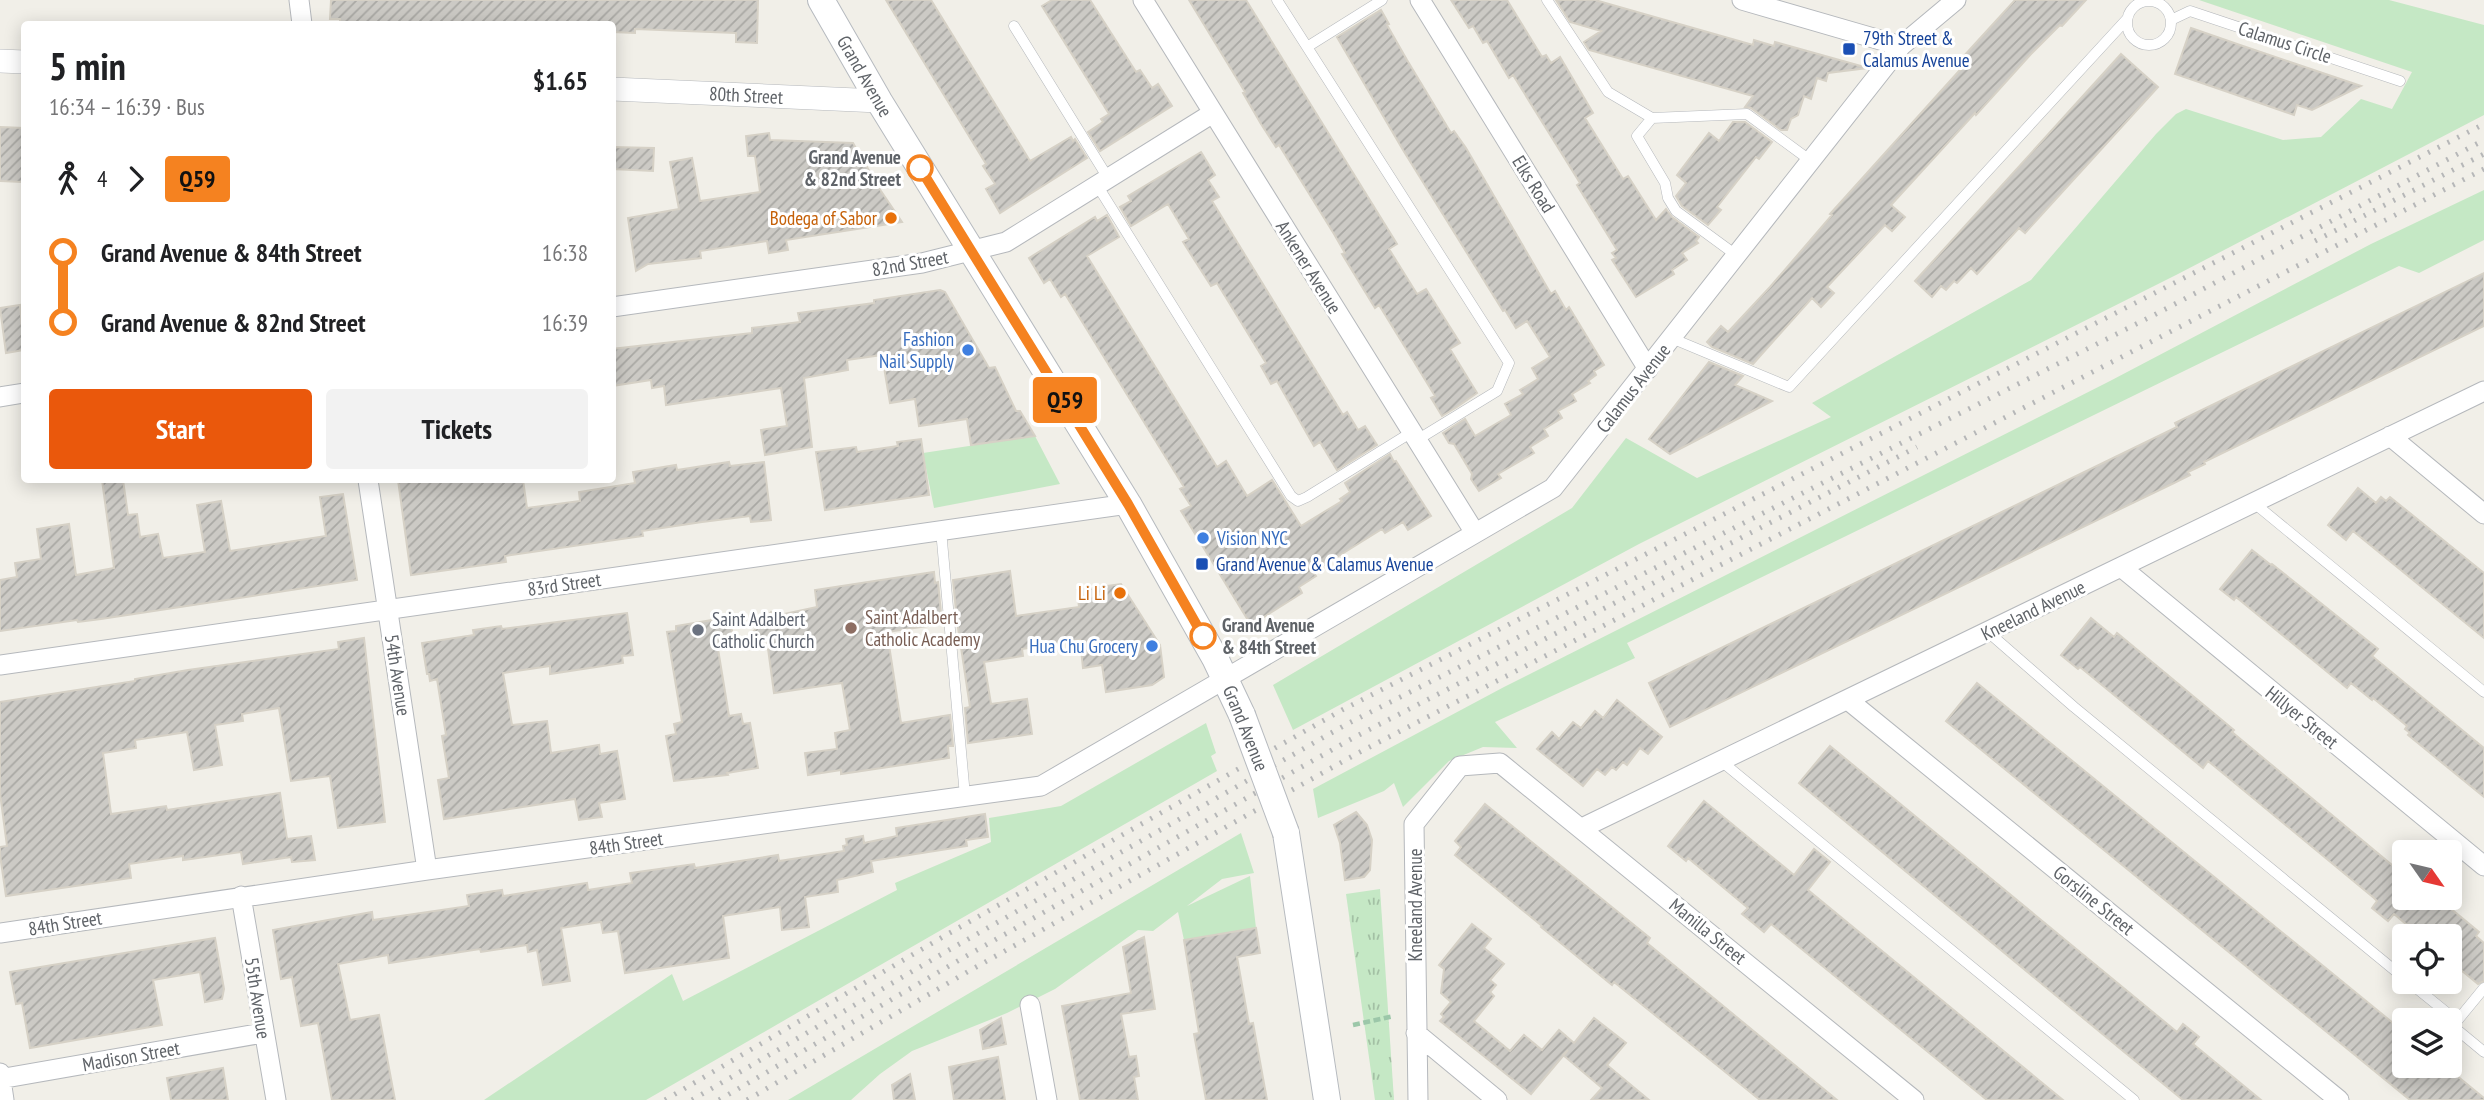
<!DOCTYPE html>
<meta charset="utf-8">
<style>
:root{--surface:#fff;--page:#f2f2f2;--text:#202124;--muted:#757577;--accent:#ea580c}
body{margin:0;font-family:"PT Sans Narrow",sans-serif;background:var(--page);color:var(--text);height:100vh;display:flex;flex-direction:column;font-size:26px;white-space:nowrap}
*{box-sizing:border-box;margin:0}
p{font-size:23px;color:var(--muted)}
.icon{flex:none;width:38px;height:38px;fill:none;stroke:currentColor;stroke-width:2;stroke-linecap:round;stroke-linejoin:round}
.map{position:relative;flex:1;overflow:hidden}
.panel{position:absolute;left:21px;top:21px;width:595px;height:462px;display:flex;flex-direction:column;background:var(--surface);border-radius:7px;box-shadow:0 4px 18px #0003}
.panel>*{flex:none}
.badge{padding:0 14px;border-radius:5px;font-size:24px;line-height:46px}
.needle{width:46px;rotate:124deg}
.fabs{position:absolute;left:2392px;top:840px;display:grid;gap:14px}
.fabs a{display:grid;place-items:center;width:70px;height:70px;border-radius:7px;background:var(--surface);box-shadow:0 4px 18px #0003;font-size:35px}
.map>.badge{position:absolute;translate:-50% -50%;box-shadow:0 0 0 4px #fff}
.legs{display:flex;align-items:center;gap:10px;height:77px;padding:0 28px;font-size:23px}
.legs p{margin-inline-start:auto}
.summary{display:flex;align-items:center;justify-content:space-between;height:119px;padding:0 28px}
h1{font-size:38px;font-weight:700;line-height:52px}
.action{display:flex;gap:14px;margin-top:auto;padding:14px 28px}
.action a{flex:1;height:80px;border-radius:7px;background:var(--accent);color:#fff;font-size:28px;font-weight:700;line-height:80px;text-align:center}
.action a+a{background:var(--page);color:var(--text)}
ul{padding:0 28px;list-style:none}
li{display:flex;align-items:center;gap:24px;height:70px;font-size:26px}
li i{display:grid;place-items:center;width:10px;height:100%;margin:0 9px;background:currentColor}
li i::after{content:'';width:18px;height:18px;margin:-9px;border:5px solid;border-radius:50%;background:var(--surface)}
li p{margin-inline-start:auto}
li:first-child i{background:linear-gradient(#0000 50%,currentColor 0)}
li:last-child i{background:linear-gradient(currentColor 50%,#0000 0)}
.map>svg:first-child{display:block}
.grass{fill:#c5e8c5}
.park{fill:url(#park-tufts)}
.building{fill:url(#building-hatch);stroke:#d6d1c6;stroke-width:2}
.lines{fill:none;stroke-linecap:round;stroke-linejoin:round}
.service-casing{stroke:#b5b8bc;stroke-width:11}
.minor-casing{stroke:#b5b8bc;stroke-width:21}
.tertiary-casing{stroke:#b5b8bc;stroke-width:24}
.secondary-casing{stroke:#b6babf;stroke-width:28}
.path{stroke:#9cc7a9;stroke-width:4.5;stroke-dasharray:7 3.5;stroke-linecap:butt}
.service{stroke:#fff;stroke-width:10}
.minor{stroke:#fff;stroke-width:19}
.tertiary{stroke:#fff;stroke-width:23}
.secondary{stroke:#fff;stroke-width:26}
.rail{stroke:#b6b7b8;stroke-width:5;stroke-dasharray:2 9;stroke-linecap:butt}
.secondary-bridge-casing{stroke:#b6babf;stroke-width:28;stroke-linecap:butt}
.secondary-bridge{stroke:#fff;stroke-width:26}
.line-1-casing{stroke:#fff;stroke-width:16}
.line-1{stroke:#f58220;stroke-width:10}
.transit-dot{fill:#1a4fb4;stroke:#fff;stroke-width:2.5}
.stop-1-dot{fill:#fff;stroke:#f58220;stroke-width:3.5}
.food-dot{fill:#e8710a;stroke:#fff;stroke-width:2.5}
.shop-dot{fill:#3f7fe0;stroke:#fff;stroke-width:2.5}
.education-dot{fill:#8d6e63;stroke:#fff;stroke-width:2.5}
.worship-dot{fill:#6b7280;stroke:#fff;stroke-width:2.5}
.labels{text-anchor:middle;dominant-baseline:central;stroke-width:6;stroke-linejoin:round;paint-order:stroke}
.transit-label{font-size:19px;fill:#164399;stroke:#fff;text-anchor:start}
.street-label{font-size:19px;fill:#5f6368;stroke:#fff}
.stop-label{font-size:19px;font-weight:bold;fill:#5f6368;stroke:#fff;text-anchor:end}
.food-label{font-size:19px;fill:#c56008;stroke:#fff;text-anchor:end}
.shop-label{font-size:19px;fill:#366cbe;stroke:#fff;text-anchor:end}
.education-label{font-size:19px;fill:#785e54;stroke:#fff;text-anchor:start}
.worship-label{font-size:19px;fill:#5b616d;stroke:#fff;text-anchor:start}
</style>
<div class="map">
<svg width="2484" height="1100" viewBox="0 0 2484 1100">
<defs>
<pattern id="park-tufts" width="24" height="20" patternUnits="userSpaceOnUse" patternTransform="scale(1.75)"><rect width="24" height="20" fill="#c5e8c5"/><path d="M3 7l-1-3M5 7V3M7 7l1-3M15 17l-1-3M17 17v-4M19 17l1-3" fill="none" stroke="#a3c0a4"/></pattern>
<pattern id="building-hatch" width="6" height="6" patternUnits="userSpaceOnUse" patternTransform="scale(1.75)"><rect width="6" height="6" fill="#cccac5"/><path d="M-1 1l2-2M0 6l6-6M5 7l2-2" fill="none" stroke="#a9a8a4"/></pattern>
</defs>
<rect width="100%" height="100%" fill="#f1efe8"/>
<!-- grass -->
<path class="grass" d="M2199,0H2389L2484,25V115L2178,274L1639,544L1293,730L1273,685L1572,508L1626,438L1697,478L1831,417L1812,403L2031,280L2156,134L2176,114L2186,109L2283,140L2321,137L2361,99L2392,109L2412,72Z
M2484,190V240L2419,273L2399,266L1627,643L1635,658L1495,722L1517,748L1483,747L1449,761L1403,807L1394,783L1384,791L1318,818L1313,789L1504,687L2110,381L2371,244Z
M1035,436L1060,484L934,508L923,453Z
M1206,723L1216,753L1211,756L1217,771L646,1100H484L672,974L683,1001L897,890L895,883L991,842L989,818L1061,806Z
M1241,833L1254,873L1222,879L1187,906L1250,876L1256,928L1184,940L1178,912L1153,931L1138,930L1055,989L1007,1013L912,1051L880,1074L851,1100H788Z"/>
<!-- park -->
<path class="park" d="M1380,889L1394,1100H1375L1346,894Z"/>
<!-- building -->
<path class="building" d="M331,0H758L757,43L736,42V33L635,29V33L612,32V24H340V19H330Z
M886,0H931L1030,161L1071,137L1073,141L1075,139L1087,158L1000,213L986,189L995,184L983,166L986,164Z
M1052,0H1090L1136,72L1140,70L1152,88L1158,84L1172,106L1100,151L1088,132L1103,122L1101,119L1109,114L1042,6Z
M1189,0H1246L1397,244L1389,249L1417,294L1426,289L1460,343L1450,349L1477,393L1457,407L1442,416L1431,398L1435,396L1413,360L1379,305L1375,308L1342,254L1345,253L1334,234L1279,145L1276,147L1261,124L1243,93L1245,92Z
M1451,0H1507L1542,57L1546,55L1551,63L1560,57L1593,113L1585,118L1623,179L1628,176L1656,220L1666,209L1672,217L1699,237L1696,241L1698,243L1682,253L1687,260L1672,270L1674,274L1636,297L1612,260L1616,258L1612,253L1617,250L1577,185L1580,183L1513,75L1509,78L1487,41L1483,43L1473,26L1469,28Z
M1556,0H1595L1753,45L1754,40L1774,46L1775,42L1868,68L1828,73L1826,81L1817,78L1811,99L1804,96L1798,115L1791,119L1787,130H1781L1751,108L1745,107L1753,96L1589,50L1584,42L1601,31L1570,22Z
M2015,0H2086L2062,26L2060,25L2031,54L1976,115L1975,113L1891,205L1905,217L1892,231L1885,225L1827,287L1834,293L1821,307L1812,298L1753,364L1712,347L1707,342L1721,326L1728,332L1770,287L1832,215L1830,214L1968,61L1963,57Z
M1381,10L1389,24L1387,25L1407,60L1451,133L1454,131L1466,148L1551,294L1555,291L1566,310L1569,307L1604,365L1594,371L1596,375L1588,381L1590,383L1572,394L1576,401L1558,411L1562,418L1544,429L1548,436L1530,447L1534,453L1498,474L1501,478L1479,491L1471,479L1472,474L1454,444L1449,443L1443,433L1465,419L1475,436L1511,415L1505,404L1523,394L1520,390L1538,379L1532,368L1550,357L1527,321L1516,328L1505,310L1503,311L1403,150L1337,37Z
M2191,28L2240,45L2361,86L2312,110L2297,105L2294,115L2225,91L2175,74Z
M2121,54L2158,87L2025,233L2019,228L1977,274L1971,268L1957,283L1954,281L1946,290L1941,286L1932,297L1915,281Z
M1733,122H1745L1772,142L1759,159L1756,157L1717,207L1721,210L1708,225L1682,206L1676,196L1686,183L1677,175L1709,133L1719,141Z
M0,127L24,128V174H22V182L0,181Z
M769,133L770,140L853,143L881,191L902,222L786,240L788,250L769,253L767,241L700,251L701,258L648,264L636,271L628,218L679,209L670,162L692,158L700,201L760,192L755,156H748L746,136Z
M612,147L654,148L653,171L612,169Z
M1201,152L1215,175L1208,180L1219,197L1212,201L1343,415L1347,412L1358,430L1365,426L1377,445L1337,470L1320,442L1314,446L1277,381L1271,384L1261,366L1266,363L1217,283L1211,286L1183,242L1189,239L1168,204L1131,226L1120,207L1131,201L1128,196Z
M1107,215L1119,237L1087,256L1217,467L1226,461L1247,496L1272,480L1301,526L1342,501L1340,499L1350,492L1345,483L1390,454L1394,462L1396,461L1431,516L1408,530L1403,522L1385,533L1382,529L1313,572L1316,576L1299,587L1302,593L1251,625L1181,511L1191,506L1180,489L1184,487L1065,294L1061,297L1050,279L1044,283L1029,258L1095,217L1097,221Z
M2484,273V326L2204,462L2205,464L2188,472L2190,475L2174,483L1670,727L1649,683L2177,427L2175,423Z
M940,290L945,292L989,368L995,367L1016,411H1020L1035,436L971,445L967,419L919,426L915,399L890,403L882,355L847,360L848,370L804,378L812,447L765,455L761,430L787,426L781,388L666,405L664,386L652,388L651,380L612,386V349L752,333V328L800,322L798,313L874,303V300Z
M20,305L24,350L6,353L0,308Z
M1709,362L1743,376L1735,385L1772,401L1670,454L1649,439Z
M921,439L929,495L825,510L816,452L856,447L857,452L898,446L897,442Z
M729,462L730,466L764,462L771,520L751,522L750,516L702,522L642,531L643,536L505,556L506,562L411,575L398,480H523L527,508L580,501L579,492L635,483L633,472L676,465L677,470Z
M102,480H123L128,515L137,514L140,537L158,534L163,558L205,552L197,505L221,501L230,551L326,536L320,497L343,494L357,580L101,619L78,622L77,620L0,631V580L17,577L15,563L41,559L37,529L69,524L76,575L114,568Z
M2358,488L2376,503L2381,497L2386,501L2390,497L2484,573V638L2353,531L2346,540L2328,525Z
M2252,550L2271,565L2272,564L2378,649L2372,656L2484,748V797L2408,735L2410,733L2405,729L2407,726L2373,698L2372,700L2351,683L2347,688L2236,597L2234,600L2220,589Z
M1010,571L1016,616L1079,607L1077,590L1121,584L1160,645L1164,677L1152,685L1106,692L1102,665L1083,668L1080,640L1022,649L1023,656L984,662L991,704L1027,699L1032,734L968,743L965,708L970,707L957,621L953,580Z
M934,572L935,583L938,582L942,624L887,632L901,723L950,715L953,746H948L949,758L841,774V770L808,775L805,753L837,749L835,733L850,730L842,683L774,693L767,641L740,646L771,612L775,616L817,607L815,590Z
M627,613L633,655L622,656L623,663L550,674V666L503,673L512,725L547,721L551,753L599,745L600,754L617,751L625,799L599,803L602,817L579,820L575,799L444,819L438,780L449,778L442,736L446,735L437,679L430,681L429,674H427L422,643L474,635L473,630L501,626L502,629Z
M2091,618L2114,637L2117,633L2234,730L2232,732L2404,875V898H2438L2479,932L2476,936L2484,943V981L2478,984L2450,961V936H2420L2394,914L2388,921L2372,908L2377,901L2374,898L2230,779L2208,761L2203,768L2080,667L2078,669L2061,655Z
M712,620V624L730,621L735,646L718,649L729,716L741,714L743,724L750,723L758,768L727,773L728,775L674,781L666,736L676,734L674,724L682,722L667,632L676,631V626Z
M364,638L385,822L338,828L330,776L291,781L279,708L242,714L243,721L215,725L222,765L194,770L187,732L135,740L136,748L103,753L111,814L166,806L167,810L280,793L287,839L311,836L315,860L292,862L291,857L243,864L241,852L183,860V856L129,864L131,878L6,896L0,855V847L7,846L0,793V702L135,681V679L188,670L339,649L338,642Z
M1977,683L2404,1032V1066H2445L2484,1098V1100H2410L1946,721Z
M1617,700L1662,737L1648,754L1640,748L1627,765L1623,762L1616,770L1612,767L1605,775L1597,769L1583,786L1537,749L1552,732L1559,739L1573,722L1581,728L1595,711L1603,718Z
M1830,746L2177,1032L2183,1024L2199,1037L2193,1044L2261,1100H2183L2123,1051L1799,783Z
M1704,801L1794,875L1814,849L1830,862L1808,890L2063,1100H1987L1771,924L1764,932L1742,914L1748,908L1688,858L1686,861L1668,846Z
M1485,804L1650,938L1647,943L1837,1100H1760L1614,982L1612,985L1541,927L1542,926L1455,855L1461,847L1455,841Z
M1356,812L1367,825L1372,840L1370,870L1364,877L1345,880L1340,843L1334,825Z
M985,814L988,837L966,840L967,846L871,861L873,872L837,880L838,892L805,897L809,927L782,930L780,907L723,916L729,958L625,973L618,931L603,933L601,922L561,928L570,981L543,985L537,950L528,952L527,945L481,952L480,949L389,963L388,955L338,964L350,1020L379,1015L395,1100H332L318,1023L301,1026L292,977L281,979L273,930L372,912L373,920L469,906L467,895L502,890L503,896L587,883L588,890L632,883L630,873L652,870L694,864L695,868L778,855L779,861L844,851L843,846L847,845L846,839L863,836L864,843L897,836L896,828Z
M1472,924L1491,939L1484,948L1504,964L1490,980L1496,985L1490,992L1494,996L1474,1021L1510,1051L1524,1035L1542,1050L1559,1030L1574,1043L1594,1018L1626,1043L1607,1065L1649,1100H1591L1602,1088L1563,1055L1568,1050L1531,1094L1440,1021L1444,1017L1441,1014L1451,1002L1441,993L1444,969L1439,965Z
M1256,928L1260,953L1237,957L1249,1024L1253,1023L1267,1100H1206L1194,1034L1199,1033L1184,940Z
M1144,937L1155,1009L1121,1014L1129,1057L1136,1056L1139,1076L1134,1077L1138,1100H1080L1062,1006L1131,993L1123,947Z
M215,938L224,989L222,999L205,1002L200,972L153,980L162,1025L30,1048L22,1003L16,1004L10,972Z
M1001,1018L1006,1044L983,1049L980,1030Z
M998,1057L1005,1100H954L949,1067Z
M223,1068L228,1100H171L167,1078Z
M910,1074L915,1100H894L892,1085Z"/>
<g class="lines">
<defs>
<path id="service" d="M1277,0L1509,363L1497,391L1417,440
M1547,0L1608,92L1652,118L1747,114L1811,161
M2127 23a22 22 0 1 1 44 0a22 22 0 1 1-44 0Z
M2171,20L2190,11L2400,81
M1014,26L1108,178
M1307,47L1382,0
M1652,118L1637,136L1665,183L1668,198L1676,211L1736,255
M1097,185L1291,496L1298,501L1307,497L1412,432
M1671,338L1789,387L2127,19
M2254,503L2484,692
M941,530L965,796
M1988,632L2074,707L2404,978
M1721,761L2134,1100
M2409,982L2457,1021
M2484,988L2457,1021L2455,1028L2484,1052"/>
<path id="minor" d="M299,0L302,24
M1143,0L1475,533
M1420,0L1648,369
M1742,0L1901,46
M612,307L922,263L1006,242L1213,113
M0,397L24,393
M2390,436L2484,514
M368,480L427,870
M2121,567L2484,866
M0,665L1128,504
M1848,700L2339,1100
M1582,828L2484,391
M241,896L276,1100
M0,933L427,870L1041,786L1553,488L1901,46L1956,0
M1030,1005L1047,1100
M1416,1033L1497,1100
M0,1073L4,1100
M0,1079L263,1033
M1418,1100L1414,824L1460,766L1500,763L1914,1100"/>
<path id="tertiary" d="M0,61L24,62
M612,89L879,101"/>
<path id="secondary" d="M821,0L879,101L1128,504L1215,658L1242,715
M1286,833L1327,1100"/>
</defs>
<!-- service casing -->
<use href="#service" class="service-casing"/>
<!-- minor casing -->
<use href="#minor" class="minor-casing"/>
<!-- tertiary casing -->
<use href="#tertiary" class="tertiary-casing"/>
<!-- secondary casing -->
<use href="#secondary" class="secondary-casing"/>
<!-- path -->
<path class="path" d="M1353,1025L1394,1016"/>
<!-- service -->
<use href="#service" class="service"/>
<!-- minor -->
<use href="#minor" class="minor"/>
<!-- tertiary -->
<use href="#tertiary" class="tertiary"/>
<!-- secondary -->
<use href="#secondary" class="secondary"/>
<!-- rail -->
<path class="rail" d="M2315,241L2484,154
M665,1100L946,935L1342,710L2484,124
M692,1100L954,947L1347,724L2156,314L2484,140
M719,1100L961,959L1353,738L1917,447
M747,1100L969,971L1358,753L2484,169"/>
<defs>
<path id="secondary-bridge" d="M1242,715L1286,833"/>
</defs>
<!-- secondary-bridge casing -->
<use href="#secondary-bridge" class="secondary-bridge-casing"/>
<!-- secondary-bridge -->
<use href="#secondary-bridge" class="secondary-bridge"/>
</g>
<g class="lines">
<defs>
<path id="line-1" d="M920,168L1128,504L1203,636"/>
</defs>
<!-- line-1 casing -->
<use href="#line-1" class="line-1-casing"/>
<!-- line-1 -->
<use href="#line-1" class="line-1"/>
</g>
<!-- markers -->
<g class="transit-dot">
<rect x="1842" y="42" width="14" height="14" rx="3.5"/>
<rect x="1195" y="557" width="14" height="14" rx="3.5"/>
</g>
<g class="stop-1-dot">
<circle cx="920" cy="168" r="12"/>
<circle cx="1203" cy="636" r="12"/>
</g>
<g class="food-dot">
<circle cx="891" cy="218" r="7"/>
<circle cx="1120" cy="593" r="7"/>
</g>
<g class="shop-dot">
<circle cx="968" cy="350" r="7"/>
<circle cx="1203" cy="538" r="7"/>
<circle cx="1152" cy="646" r="7"/>
</g>
<circle class="education-dot" cx="851" cy="628" r="7"/>
<circle class="worship-dot" cx="698" cy="630" r="7"/>
<g class="labels">
<!-- transit labels -->
<g class="transit-label">
<text x="1863" y="38">79th Street &amp;<tspan x="1863" dy="22">Calamus Avenue</tspan></text>
<text x="1216" y="564">Grand Avenue &amp; Calamus Avenue</text>
</g>
<!-- street labels -->
<g class="street-label">
<text transform="translate(2285 42) rotate(18)">Calamus Circle</text>
<text transform="translate(865 76) rotate(60)">Grand Avenue</text>
<text transform="translate(746 95) rotate(3)">80th Street</text>
<text transform="translate(1534 184) rotate(58)">Elks Road</text>
<text transform="translate(910 263) rotate(-10)">82nd Street</text>
<text transform="translate(1309 267) rotate(58)">Ankener Avenue</text>
<text transform="translate(1633 388) rotate(-52)">Calamus Avenue</text>
<text transform="translate(564 584) rotate(-8)">83rd Street</text>
<text transform="translate(2033 610) rotate(-26)">Kneeland Avenue</text>
<text transform="translate(398 675) rotate(81)">54th Avenue</text>
<text transform="translate(2302 717) rotate(39)">Hillyer Street</text>
<text transform="translate(1246 728) rotate(68)">Grand Avenue</text>
<text transform="translate(626 843) rotate(-8)">84th Street</text>
<text transform="translate(2094 900) rotate(39)">Gorsline Street</text>
<text transform="translate(1415 905) rotate(-90)">Kneeland Avenue</text>
<text transform="translate(65 923) rotate(-9)">84th Street</text>
<text transform="translate(1708 931) rotate(39)">Manilla Street</text>
<text transform="translate(258 998) rotate(81)">55th Avenue</text>
<text transform="translate(131 1056) rotate(-10)">Madison Street</text>
</g>
<!-- stop labels -->
<g class="stop-label">
<text x="901" y="157">Grand Avenue<tspan x="901" dy="22">&amp; 82nd Street</tspan></text>
<text x="1222" y="625" text-anchor="start">Grand Avenue<tspan x="1222" dy="22">&amp; 84th Street</tspan></text>
</g>
<!-- food labels -->
<g class="food-label">
<text x="877" y="218">Bodega of Sabor</text>
<text x="1106" y="593">Li Li</text>
</g>
<!-- shop labels -->
<g class="shop-label">
<text x="954" y="339">Fashion<tspan x="954" dy="22">Nail Supply</tspan></text>
<text x="1217" y="538" text-anchor="start">Vision NYC</text>
<text x="1138" y="646">Hua Chu Grocery</text>
</g>
<!-- education labels -->
<g class="education-label">
<text x="865" y="617">Saint Adalbert<tspan x="865" dy="22">Catholic Academy</tspan></text>
</g>
<!-- worship labels -->
<g class="worship-label">
<text x="712" y="619">Saint Adalbert<tspan x="712" dy="22">Catholic Church</tspan></text>
</g>
</g>
</svg>
<div class="fabs">
<a><svg class="needle" viewBox="-14 -14 28 28"><path d="M0-13l5 13h-10z" fill="#e53935"/><path d="M0 13l5-13h-10z" fill="#757577"/></svg></a>
<a><svg class="icon" aria-label="locate" viewBox="0 0 24 24"><circle cx="12" cy="12" r="6"/><path d="M12 2v4M12 18v4M2 12h4M18 12h4"/></svg></a>
<a><svg class="icon" aria-label="layers" viewBox="0 0 24 24"><path d="M12 4l9 5-9 5-9-5zM3 14l9 5 9-5"/></svg></a>
</div>
<b class="badge" style="left:1065px;top:400px;background:#f58220;color:#111">Q59</b>
<section class="panel">
<div class="summary"><div><h1>5 min</h1><p>16:34 – 16:39 · Bus</p></div><b>$1.65</b></div>
<div class="legs"><svg class="icon" aria-label="walk" viewBox="0 0 24 24"><circle cx="13" cy="4" r="2"/><path d="M13 8l-2 6 4 7M11 14l-3 7M7 12l3-4h3l4 4"/></svg>4<svg class="icon" aria-label="forward" viewBox="0 0 24 24"><path d="M9 5l7 7-7 7"/></svg><b class="badge" style="background:#f58220;color:#111">Q59</b></div>
<ul>
<li><i style="color:#f58220"></i><b>Grand Avenue &amp; 84th Street</b><p>16:38</p></li>
<li><i style="color:#f58220"></i><b>Grand Avenue &amp; 82nd Street</b><p>16:39</p></li>
</ul>
<div class="action"><a>Start</a><a>Tickets</a></div>
</section>
</div>
